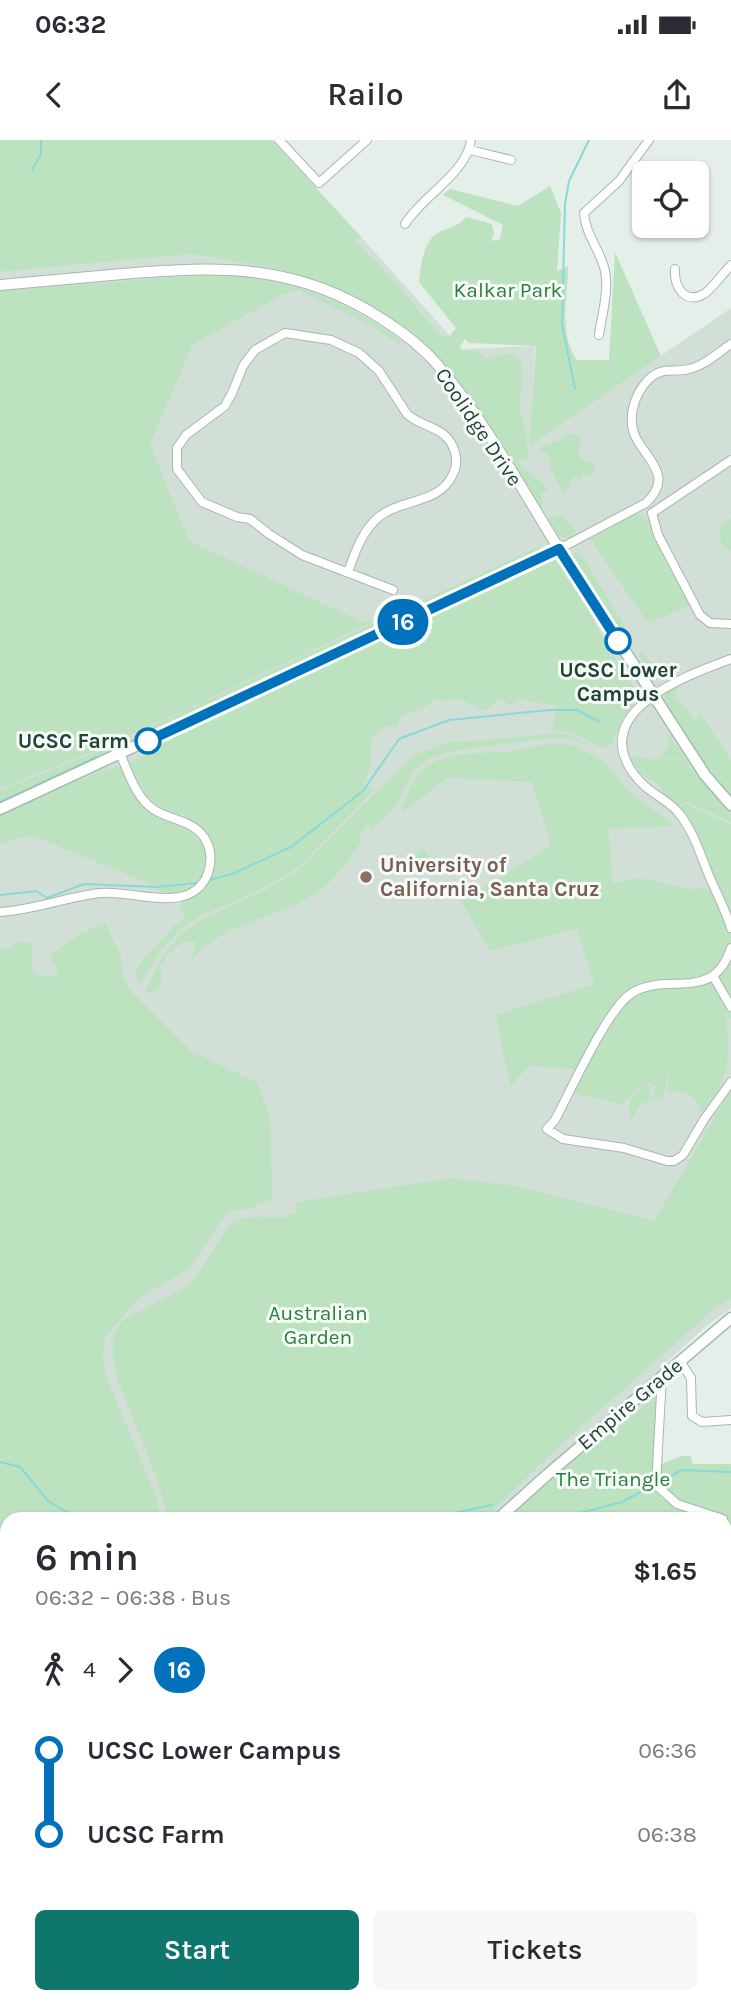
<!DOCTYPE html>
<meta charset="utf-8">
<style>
:root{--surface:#fff;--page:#f7f7f7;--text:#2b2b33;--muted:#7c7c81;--accent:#0f766e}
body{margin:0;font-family:Karla,sans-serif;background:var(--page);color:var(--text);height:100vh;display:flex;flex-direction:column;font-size:26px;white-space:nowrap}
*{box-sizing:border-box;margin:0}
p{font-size:23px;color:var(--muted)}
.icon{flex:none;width:38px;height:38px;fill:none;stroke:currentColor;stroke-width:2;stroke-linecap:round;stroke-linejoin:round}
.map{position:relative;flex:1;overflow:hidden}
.side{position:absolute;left:0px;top:1372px;width:732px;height:492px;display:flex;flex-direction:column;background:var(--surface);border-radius:21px 21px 0 0;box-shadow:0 2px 5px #0004}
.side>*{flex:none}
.badge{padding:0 14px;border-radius:23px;font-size:24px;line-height:46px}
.tools{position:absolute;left:632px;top:21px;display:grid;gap:14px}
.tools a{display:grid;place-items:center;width:77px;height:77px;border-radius:10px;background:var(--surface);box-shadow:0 2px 5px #0004;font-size:35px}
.map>.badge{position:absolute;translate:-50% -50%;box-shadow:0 0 0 4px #fff}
.legs{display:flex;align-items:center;gap:10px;height:77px;padding:0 35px;font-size:23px}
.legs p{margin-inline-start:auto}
.overview{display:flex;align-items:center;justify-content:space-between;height:119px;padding:0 35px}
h1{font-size:38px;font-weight:600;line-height:52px}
.primary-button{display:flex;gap:14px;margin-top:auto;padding:14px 35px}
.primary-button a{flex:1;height:80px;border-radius:10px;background:var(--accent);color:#fff;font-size:28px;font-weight:600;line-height:80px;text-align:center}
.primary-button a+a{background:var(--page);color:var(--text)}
ul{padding:0 35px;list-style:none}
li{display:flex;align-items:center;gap:24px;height:84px;font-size:26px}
li i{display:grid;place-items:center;width:10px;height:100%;margin:0 9px;background:currentColor}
li i::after{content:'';width:18px;height:18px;margin:-9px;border:5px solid;border-radius:50%;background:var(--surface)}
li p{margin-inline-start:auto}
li:first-child i{background:linear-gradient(#0000 50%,currentColor 0)}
li:last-child i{background:linear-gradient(currentColor 50%,#0000 0)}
.status{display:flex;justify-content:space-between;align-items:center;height:49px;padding:0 35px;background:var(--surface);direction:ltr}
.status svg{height:19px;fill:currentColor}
header{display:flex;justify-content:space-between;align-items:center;height:91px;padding:0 35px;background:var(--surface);font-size:32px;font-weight:600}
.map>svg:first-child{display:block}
.built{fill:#d2dfd7}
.green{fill:#bce2c0}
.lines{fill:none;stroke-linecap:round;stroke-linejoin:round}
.stream{stroke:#88d9d9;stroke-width:2}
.minor-casing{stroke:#a6b8af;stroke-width:10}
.tertiary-casing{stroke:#a6b8af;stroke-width:12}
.secondary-casing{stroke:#a2bcaf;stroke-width:13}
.minor{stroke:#fff;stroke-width:8}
.tertiary{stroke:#fff;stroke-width:10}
.secondary{stroke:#fff;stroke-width:10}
.line-1-casing{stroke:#fff;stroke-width:16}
.line-1{stroke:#0072bc;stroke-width:10}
.stop-1-dot{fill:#fff;stroke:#0072bc;stroke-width:3.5}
.education-dot{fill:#8d6e63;stroke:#f6fbf8;stroke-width:2.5}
.labels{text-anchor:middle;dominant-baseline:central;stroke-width:6;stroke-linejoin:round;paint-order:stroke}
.park-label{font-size:21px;fill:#277f3b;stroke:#f6fbf8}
.street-label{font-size:21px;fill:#214335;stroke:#f6fbf8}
.stop-label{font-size:21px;font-weight:bold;fill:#214335;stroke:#f6fbf8}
.education-label{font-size:21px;font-weight:bold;fill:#785e54;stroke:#f6fbf8;text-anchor:start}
</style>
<div class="status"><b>06:32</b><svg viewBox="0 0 49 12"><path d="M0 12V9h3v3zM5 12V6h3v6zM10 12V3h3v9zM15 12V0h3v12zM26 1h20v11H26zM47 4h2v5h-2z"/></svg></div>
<header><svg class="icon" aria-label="back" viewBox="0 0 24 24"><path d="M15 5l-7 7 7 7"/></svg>Railo<svg class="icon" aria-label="share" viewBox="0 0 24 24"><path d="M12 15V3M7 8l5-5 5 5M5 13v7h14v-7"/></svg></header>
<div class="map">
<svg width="731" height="1863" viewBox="0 0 731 1863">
<rect width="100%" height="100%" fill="#e5efe9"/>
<!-- built -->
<path class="built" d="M362,98L462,209L535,206L530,305L731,168V1168L706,1186L664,1225L649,1379H7V1857H678V1863H0V132Z"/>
<!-- green -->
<path class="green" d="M0,0H272L362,98L354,100L396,143L439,195L449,197L456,188L419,142C421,127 422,105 436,94C447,87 458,88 466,77L492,84L494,93L491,101L500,99L503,85L443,55L450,49L518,66L550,46L561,73L557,131L568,126C568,157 558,194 577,220H609L615,112L661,216L529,306L536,206L469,203L465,199L459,208L462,210L476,211L486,218C498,217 505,212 517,216L521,223L522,244L519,266L526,293L528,320L517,319C525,335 539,336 548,349L541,353L543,371L479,272L458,241L425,205L382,173L328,144L278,129L193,114L0,132Z
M212,134C282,136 345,159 401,201L399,204L370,185L299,150L284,154L193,204L150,304L189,401L365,483L391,473L107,606L0,648V151Z
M570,293L580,297L581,304L578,313L583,321L592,322L595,326L592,335L586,336L581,331L582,337L578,339L576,336L569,342L570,345L563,352L549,326L551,317L538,308L558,301Z
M637,373L651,381L691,465L648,483L590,399Z
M560,374L567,382L571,383L578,395L570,399L559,396L548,380L552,376L556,377Z
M731,378V411C720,408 720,397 719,387Z
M540,406L544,409L540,412L182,579V577L179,581L146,591L119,604L157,584Z
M576,412L585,420L630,495C606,481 587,440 571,414Z
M551,419C573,426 598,492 610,511L608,512L610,517L613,515L639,556L624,576L611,605L602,608L570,592L552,591L557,566L518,559L510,566L501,558L484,571C476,569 471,562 464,561C453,558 448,563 436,559L424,567L398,579V587L386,586L372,598L370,627L364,643L373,651L301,724L288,734L243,758L202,775L184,786L161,810L139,845C137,840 135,835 137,829C143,816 166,799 175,784L181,785L185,772L179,769L180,764C209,741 210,746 212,708L184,679L185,674L181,673L179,677C152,667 142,651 130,625L132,621L143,617L148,612L154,613V608L182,591L188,594L186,589L193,586Z
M641,510L659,531L650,538L639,516Z
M679,545L674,558L687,568L695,583L700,572L731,621V656L704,622L664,560L667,552Z
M560,593L574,596L589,605L568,598H548L459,610L430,618L414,630L395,668L372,689L368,684L358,696L363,699C352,715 340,734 325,746C285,780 223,778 190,823L196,802C179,799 167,814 159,828L162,831L160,837L162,843L151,853L145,852L162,817L180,795L201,780L268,749L297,731L414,615L446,603Z
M669,595L691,627L675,618H661L669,604Z
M554,603L575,606L606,623L628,651L675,686L608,689L613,743L640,738L690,749L720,748L693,686L679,666L686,664L731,685V878L726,874C730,919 731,938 701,973C697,955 687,951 668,952L669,931L663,958L650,961L657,946L647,942L651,951L649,961L640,965L632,979L630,977V961L640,950L643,940L637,951L622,964L577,954L576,950L585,930L529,926L510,947L496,875L594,844L577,789L490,811L461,761L551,706L532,642L447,638L404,671L401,668C408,656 411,640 422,630C442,611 485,614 511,611C526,609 540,605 554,603Z
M110,607L107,609L108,612L99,618L0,664V650Z
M635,616C653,623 659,616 674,620C698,625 714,658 731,674V682L688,662L678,665L663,654L661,648L654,641L641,635L630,617Z
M116,626L121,627C127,646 140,667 158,677C175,686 194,688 203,706C218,739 174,768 150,744L34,696L17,698L0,706V676L72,642Z
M423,708L436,728L427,732L412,730L415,714Z
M105,783L121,816L123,837L130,850L192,912L257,942L270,979L272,1059L251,1068L227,1072L189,1129L139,1158L105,1197L103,1215L105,1233L157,1360L161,1379H7V1857H46L38,1863H0V808H11L17,802L32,803V828C40,837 44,838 57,836V827L49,816L81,793Z
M731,949V1159L716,1167L553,1312L484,1379H165L166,1370L157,1339L118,1241L113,1216V1195L123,1180L186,1147L196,1137L230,1084C245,1073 268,1078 286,1078L287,1075L295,1073L297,1062L451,1038L516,1046L654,1081Z
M660,1253L651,1341H660L662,1324L681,1316H690L693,1324H731V1392L725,1394L724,1379H709L703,1373L697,1379H691L685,1374L683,1379H506L564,1329Z
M79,1857H678V1863H68Z"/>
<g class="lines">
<!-- stream -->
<path class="stream" d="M32,30L41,14V0
M575,249L562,184L565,64L569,41L589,0
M0,662L97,617
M209,740L232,734L291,707L363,651L399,599L449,580L549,570H577L600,582
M0,755L36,751L47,758L84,744L156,747L197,743
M0,1322L20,1327L48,1361L78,1379
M659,1342L682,1330L731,1332
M521,1373L547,1379
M426,1379L492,1365
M557,1379L622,1362L654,1345
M0,1448L7,1445
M724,1755L731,1756
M0,1761H7"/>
<defs>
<path id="minor" d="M279,0L319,43L367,0
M470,10L511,20
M405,84C422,56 467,33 471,0
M675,129C674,146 684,165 704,154C711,150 724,132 731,125
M599,195C602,173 611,146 603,124C597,106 585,92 584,73L619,41L649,0
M652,373L658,395L700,475L710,483L731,484
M652,373L731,320
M559,409L646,363C671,339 653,325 639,303C625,283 633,255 649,239C663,226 673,233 689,229C704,226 719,212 731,204
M348,432C355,412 363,389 380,376C404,358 440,364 453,334C458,325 457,313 451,303C441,286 421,287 407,274L379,231L359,213L331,200L285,193L255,210L243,226L233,251L225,266L186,295L177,308V329L202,362L237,377L250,379L269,394L302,415L393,450
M731,519C688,535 589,570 633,633C647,653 663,656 677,671C693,689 701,716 710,738C717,754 726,771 731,788
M0,772C34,770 66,757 100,753C133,749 192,777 208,733C212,721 211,708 204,697C192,680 169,680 153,669C135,656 129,633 120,614
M731,808C713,864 668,831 632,853C608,867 570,952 555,980L547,989L563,999L624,1008L667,1021H674L683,1015L705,978L731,942
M713,836L731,867
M680,1221L691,1238L692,1276L702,1282L731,1280
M662,1236L656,1345L677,1364L723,1379
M724,1482L729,1473L731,1455"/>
<path id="tertiary" d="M0,145C41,141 81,138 122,134C220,126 296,123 382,179C401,191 421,206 436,223C484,279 520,346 559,409"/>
<path id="secondary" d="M0,669L559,409L705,635L731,665
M498,1379L548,1334L731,1178
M51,1863L61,1857"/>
</defs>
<!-- minor casing -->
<use href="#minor" class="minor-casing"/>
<!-- tertiary casing -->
<use href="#tertiary" class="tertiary-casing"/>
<!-- secondary casing -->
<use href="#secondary" class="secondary-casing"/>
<!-- minor -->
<use href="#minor" class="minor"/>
<!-- tertiary -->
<use href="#tertiary" class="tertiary"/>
<!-- secondary -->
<use href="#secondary" class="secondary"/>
</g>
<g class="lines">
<defs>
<path id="line-1" d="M148,601L559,409L618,501"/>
</defs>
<!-- line-1 casing -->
<use href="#line-1" class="line-1-casing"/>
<!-- line-1 -->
<use href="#line-1" class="line-1"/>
</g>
<!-- markers -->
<g class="stop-1-dot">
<circle cx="618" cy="501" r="12"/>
<circle cx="148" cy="601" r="12"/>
</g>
<circle class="education-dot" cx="366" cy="737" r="7"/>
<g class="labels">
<!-- park labels -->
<g class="park-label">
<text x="508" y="150">Kalkar Park</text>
<text x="318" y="1173">Australian<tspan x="318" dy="24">Garden</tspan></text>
<text x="613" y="1339">The Triangle</text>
</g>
<!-- street labels -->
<g class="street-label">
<text transform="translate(479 287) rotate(56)">Coolidge Drive</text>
<text transform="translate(630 1264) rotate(-40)">Empire Grade</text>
</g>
<!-- stop labels -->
<g class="stop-label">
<text x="618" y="530">UCSC Lower<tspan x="618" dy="24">Campus</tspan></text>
<text x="129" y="601" text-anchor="end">UCSC Farm</text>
</g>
<!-- education labels -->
<g class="education-label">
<text x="380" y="725">University of<tspan x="380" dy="24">California, Santa Cruz</tspan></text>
</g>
</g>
</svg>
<div class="tools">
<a><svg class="icon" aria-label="locate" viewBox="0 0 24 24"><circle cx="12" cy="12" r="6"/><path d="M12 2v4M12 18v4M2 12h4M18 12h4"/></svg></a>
</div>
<b class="badge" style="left:403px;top:482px;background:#0072bc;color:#fff">16</b>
<section class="side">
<div class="overview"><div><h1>6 min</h1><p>06:32 – 06:38 · Bus</p></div><b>$1.65</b></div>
<div class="legs"><svg class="icon" aria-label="walk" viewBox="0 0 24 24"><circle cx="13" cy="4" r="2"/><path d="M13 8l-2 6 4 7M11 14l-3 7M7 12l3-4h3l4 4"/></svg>4<svg class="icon" aria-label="forward" viewBox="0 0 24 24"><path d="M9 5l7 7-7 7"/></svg><b class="badge" style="background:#0072bc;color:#fff">16</b></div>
<ul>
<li><i style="color:#0072bc"></i><b>UCSC Lower Campus</b><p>06:36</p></li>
<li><i style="color:#0072bc"></i><b>UCSC Farm</b><p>06:38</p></li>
</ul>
<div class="primary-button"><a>Start</a><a>Tickets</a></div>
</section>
</div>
